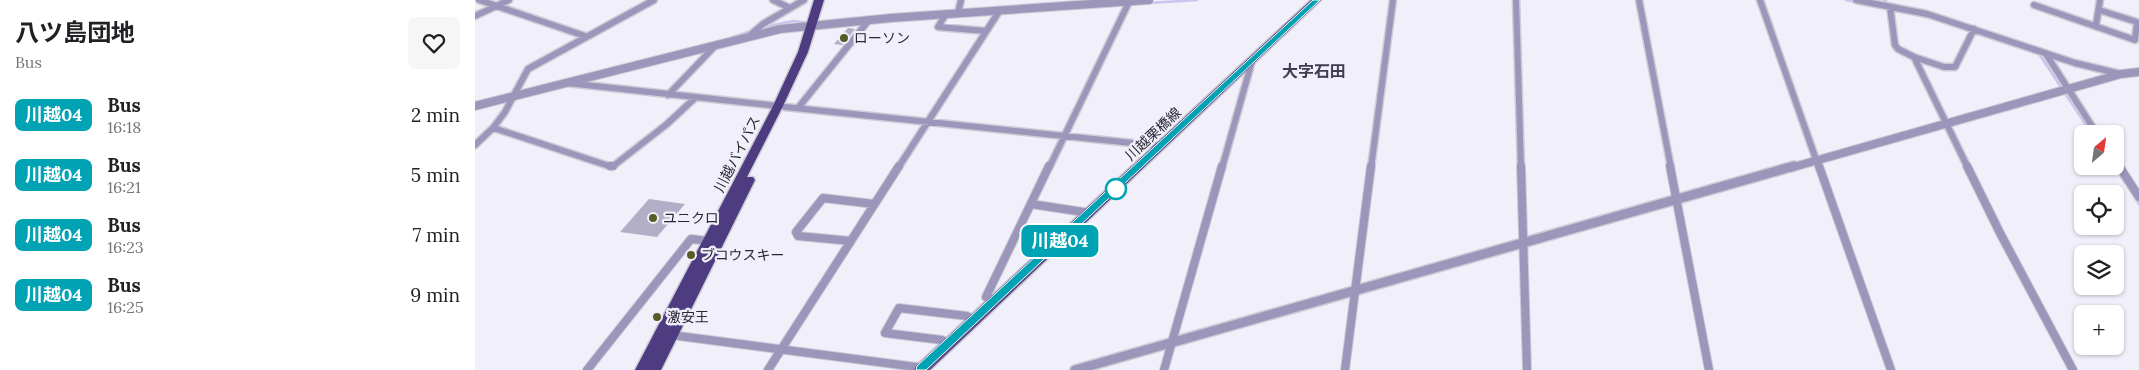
<!DOCTYPE html>
<meta charset="utf-8">
<style>
:root{--surface:#fff;--page:#f6f6f6;--text:#202124;--muted:#757577}
body{margin:0;font-family:Lora,"Noto Sans JP",serif;background:var(--page);color:var(--text);height:100vh;display:flex;flex-direction:column;font-size:19px;white-space:nowrap}
*{box-sizing:border-box;margin:0}
p{font-size:16px;color:var(--muted)}
.icon{flex:none;width:28px;height:28px;fill:none;stroke:currentColor;stroke-width:2;stroke-linecap:round;stroke-linejoin:round}
.map{position:relative;flex:1;overflow:hidden}
.sheet{display:flex;flex-direction:column;background:var(--surface);width:475px}
.sheet>*{flex:none}
.badge{padding:0 10px;border-radius:8px;font-size:18px;line-height:32px}
.needle{width:32px;rotate:29deg}
.controls{position:absolute;left:1599px;top:125px;display:grid;gap:10px}
.controls a{display:grid;place-items:center;width:50px;height:50px;border-radius:8px;background:var(--surface);box-shadow:0 1px 4px #0004;font-size:25px}
.map>.badge{position:absolute;translate:-50% -50%;box-shadow:0 0 0 2px #fff}
.round{display:grid;place-items:center;flex:none;width:52px;height:52px;border-radius:8px;background:var(--page)}
.headline{display:flex;align-items:center;justify-content:space-between;height:85px;padding:0 15px}
h1{font-size:24px;font-weight:700;line-height:38px}
ul{padding:0;list-style:none}
li{display:flex;align-items:center;gap:15px;height:60px;padding:0 15px}
li div{flex:1}
li b{display:block;font-size:19px}
li em{font-style:normal}
li .badge{min-width:55px;font-weight:700;text-align:center}
main{display:flex;flex:1;min-height:0}
.map>svg:first-child{display:block}
.lines{fill:none;stroke-linecap:round;stroke-linejoin:round}
.stream{stroke:#cbc4ee;stroke-width:2.5}
.building{fill:#b2aec8}
.minor-far1-casing{stroke:#cdcbd6;stroke-width:9}
.minor-casing{stroke:#cdcbd6;stroke-width:10}
.tertiary-far1-casing{stroke:#cdcbd6;stroke-width:10}
.tertiary-casing{stroke:#cdcbd6;stroke-width:12}
.primary-casing{stroke:#cdcbd6;stroke-width:3}
.trunk-casing{stroke:#cdcbd6;stroke-width:3}
.minor-far1{stroke:#9c96bb;stroke-width:6}
.minor{stroke:#9c96bb;stroke-width:8}
.tertiary-far1{stroke:#9c96bb;stroke-width:8}
.tertiary{stroke:#9c96bb;stroke-width:9}
.primary{fill:#584a89;fill-rule:evenodd}
.trunk{fill:#4d3c80;fill-rule:evenodd}
.line{fill:#00a3b4;stroke:#fff}
.poi-dot{fill:#575b28;stroke:#f1effa;stroke-width:2}
.stop-dot{fill:#fff;stroke:#00a3b4;stroke-width:2.5}
.labels{text-anchor:middle;dominant-baseline:central;stroke-width:4.5;stroke-linejoin:round;paint-order:stroke}
.poi-label{font-size:14px;fill:#292732;stroke:#f1effa;text-anchor:start}
.street-label{font-size:14px;fill:#292732;stroke:#f1effa}
.quarter-label{font-size:16px;font-weight:bold;fill:#403c52;stroke:#f1effa}
</style>
<main>
<section class="sheet">
<div class="headline"><div><h1>八ツ島団地</h1><p>Bus</p></div><a class="round"><svg class="icon" aria-label="heart" viewBox="0 0 24 24"><path d="M12 20l-8-8c-3-5 5-10 8-4 3-6 11-1 8 4z"/></svg></a></div>
<ul>
<li><span class="badge" style="background:#00a3b4;color:#fff">川越04</span><div><b>Bus</b><p>16:18</p></div><em>2 min</em></li>
<li><span class="badge" style="background:#00a3b4;color:#fff">川越04</span><div><b>Bus</b><p>16:21</p></div><em>5 min</em></li>
<li><span class="badge" style="background:#00a3b4;color:#fff">川越04</span><div><b>Bus</b><p>16:23</p></div><em>7 min</em></li>
<li><span class="badge" style="background:#00a3b4;color:#fff">川越04</span><div><b>Bus</b><p>16:25</p></div><em>9 min</em></li>
</ul>
</section>
<div class="map">
<svg width="1664" height="370" viewBox="0 0 1664 370">
<rect width="100%" height="100%" fill="#f1effa"/>
<g class="lines">
<!-- stream -->
<path class="stream" d="M1371,0L1381,2
M1409,0L1414,4
M674,3L722,0
M289,27L318,21L335,23
M258,37L276,31
M1564,54L1617,134
M1639,166L1664,204"/>
</g>
<!-- building -->
<path class="building" d="M373,28L380,29L367,45L359,44Z
M174,199L210,204L182,237L145,232Z"/>
<g class="lines">
<defs>
<path id="minor-far1" d="M4,0L110,36
M298,0L315,8
M1041,0L1046,168
M1164,0L1196,168
M1285,0L1344,168
M1381,0L1452,14L1600,63L1646,74
M1559,5L1660,40L1662,22L1624,10
M1415,7L1420,45L1423,49L1439,57L1493,168
M483,13L486,0
M471,14L463,27L511,31
M0,16L34,0
M1621,25L1625,0
M274,36L288,24L329,0
M1571,54L1622,134
M1439,57L1469,67H1480L1499,29
M92,83L303,106
M193,95L241,45
M310,107L686,146
M323,108L394,20
M19,128L137,167L192,124L220,98
M0,145L18,128L30,112L53,69L179,0
M1640,161L1644,168
M423,168L525,10
M574,168L654,2
M747,168L777,61
M896,168L918,0"/>
<path id="minor" d="M135,166H138
M1046,166L1052,370
M1195,166L1234,370
M1344,166L1416,370
M1492,166L1525,233L1598,370
M1644,166L1664,197
M556,204L615,213
M376,241L323,236L321,232L348,198L399,204
M520,301L511,297L574,166
M196,335L449,368
M474,344L467,340L410,333L424,308L492,316L499,320
M112,370L216,239L234,241
M293,370L424,166
M689,370L747,166
M870,370L896,166"/>
<path id="tertiary-far1" d="M0,106L305,29L416,18L674,0
M1315,168L1646,74L1664,72"/>
<path id="tertiary" d="M600,370L1319,166"/>
<path id="primary" d="M836,0H846L455,370H439L441,366Z"/>
<path id="trunk" d="M339,0H349L333,52L308,106L272,177H278L280,180L186,370H160L298,106L323,52Z"/>
</defs>
<!-- minor-far1 casing -->
<use href="#minor-far1" class="minor-far1-casing"/>
<!-- minor casing -->
<use href="#minor" class="minor-casing"/>
<!-- tertiary-far1 casing -->
<use href="#tertiary-far1" class="tertiary-far1-casing"/>
<!-- tertiary casing -->
<use href="#tertiary" class="tertiary-casing"/>
<!-- primary casing -->
<use href="#primary" class="primary-casing"/>
<!-- trunk casing -->
<use href="#trunk" class="trunk-casing"/>
<!-- minor-far1 -->
<use href="#minor-far1" class="minor-far1"/>
<!-- minor -->
<use href="#minor" class="minor"/>
<!-- tertiary-far1 -->
<use href="#tertiary-far1" class="tertiary-far1"/>
<!-- tertiary -->
<use href="#tertiary" class="tertiary"/>
<!-- primary -->
<use href="#primary" class="primary"/>
<!-- trunk -->
<use href="#trunk" class="trunk"/>
</g>
<!-- line -->
<path class="line" d="M838,0H845L451,370H441L442,366Z"/>
<!-- markers -->
<g class="poi-dot">
<circle cx="369" cy="38" r="5"/>
<circle cx="178" cy="218" r="5"/>
<circle cx="216" cy="255" r="5"/>
<circle cx="182" cy="317" r="5"/>
</g>
<circle class="stop-dot" cx="641" cy="189" r="10"/>
<g class="labels">
<!-- poi labels -->
<g class="poi-label">
<text x="379" y="38">ローソン</text>
<text x="188" y="218">ユニクロ</text>
<text x="226" y="255">ブコウスキー</text>
<text x="192" y="317">激安王</text>
</g>
<!-- street labels -->
<g class="street-label">
<text transform="translate(678 134) rotate(-43)">川越栗橋線</text>
<text transform="translate(262 154) rotate(-63)">川越バイパス</text>
</g>
<!-- quarter labels -->
<g class="quarter-label">
<text x="839" y="71">大字石田</text>
</g>
</g>
</svg>
<div class="controls">
<a><svg class="needle" viewBox="-14 -14 28 28"><path d="M0-13l5 13h-10z" fill="#e53935"/><path d="M0 13l5-13h-10z" fill="#757577"/></svg></a>
<a><svg class="icon" aria-label="locate" viewBox="0 0 24 24"><circle cx="12" cy="12" r="6"/><path d="M12 2v4M12 18v4M2 12h4M18 12h4"/></svg></a>
<a><svg class="icon" aria-label="layers" viewBox="0 0 24 24"><path d="M12 4l9 5-9 5-9-5zM3 14l9 5 9-5"/></svg></a>
<a>+</a>
</div>
<b class="badge" style="left:585px;top:241px;background:#00a3b4;color:#fff">川越04</b>
</div>
</main>
